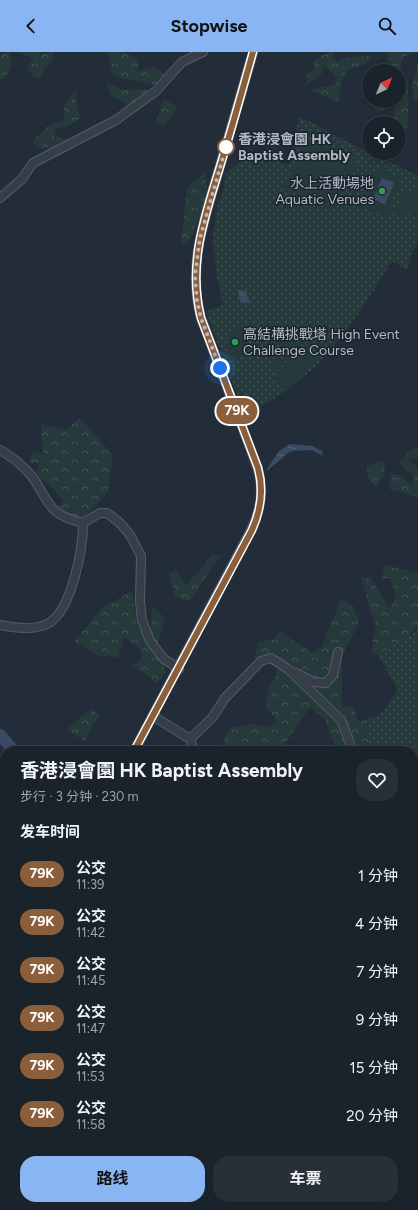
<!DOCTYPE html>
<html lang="zh">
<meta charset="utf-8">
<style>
:root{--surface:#1a222b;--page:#272f37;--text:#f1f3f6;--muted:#9fa4a9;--line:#383f47;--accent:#89b6f3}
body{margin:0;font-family:Figtree,"Noto Sans SC",sans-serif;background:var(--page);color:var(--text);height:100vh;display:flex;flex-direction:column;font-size:15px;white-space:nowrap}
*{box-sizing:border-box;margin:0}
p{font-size:13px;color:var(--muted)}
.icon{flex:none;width:22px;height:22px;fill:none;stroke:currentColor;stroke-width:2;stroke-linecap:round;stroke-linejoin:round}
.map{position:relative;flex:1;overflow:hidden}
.sheet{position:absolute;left:0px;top:694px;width:418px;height:464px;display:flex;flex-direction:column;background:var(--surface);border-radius:16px 16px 0 0;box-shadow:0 2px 6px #0003,0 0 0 1px var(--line)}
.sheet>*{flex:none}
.badge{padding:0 8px;border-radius:13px;font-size:14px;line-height:26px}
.needle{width:26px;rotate:44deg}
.tools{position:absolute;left:362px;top:12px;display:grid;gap:8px}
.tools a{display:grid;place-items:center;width:44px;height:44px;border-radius:50%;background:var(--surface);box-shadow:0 2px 6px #0003,0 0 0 1px var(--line);font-size:20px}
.you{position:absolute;width:20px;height:20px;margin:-10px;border:3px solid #fff;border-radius:50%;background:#1a73e8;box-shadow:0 0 0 6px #1a73e833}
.map>.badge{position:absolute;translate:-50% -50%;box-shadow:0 0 0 2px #fff}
h2{padding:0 20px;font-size:15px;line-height:36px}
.round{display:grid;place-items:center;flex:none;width:42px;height:42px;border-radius:16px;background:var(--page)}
.overview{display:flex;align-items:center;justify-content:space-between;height:68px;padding:0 20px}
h1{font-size:19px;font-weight:700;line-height:30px}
.primary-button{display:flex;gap:8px;margin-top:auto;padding:8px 20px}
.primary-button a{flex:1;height:46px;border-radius:16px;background:var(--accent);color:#111;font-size:16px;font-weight:700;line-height:46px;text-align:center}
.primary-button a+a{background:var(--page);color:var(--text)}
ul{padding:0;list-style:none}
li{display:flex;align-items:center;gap:12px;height:48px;padding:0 20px}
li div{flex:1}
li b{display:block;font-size:15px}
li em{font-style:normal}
li .badge{min-width:44px;font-weight:700;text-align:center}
header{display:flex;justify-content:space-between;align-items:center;height:52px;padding:0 20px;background:var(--accent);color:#111;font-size:18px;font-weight:700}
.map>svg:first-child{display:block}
.green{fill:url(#green-dots)}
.forest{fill:url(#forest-crowns)}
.pitch{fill:#263a3b}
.water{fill:url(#water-ripples)}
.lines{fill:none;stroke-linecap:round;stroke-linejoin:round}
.river{stroke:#394b62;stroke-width:12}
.minor-casing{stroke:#545d67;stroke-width:10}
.major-casing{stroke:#3f4852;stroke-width:12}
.minor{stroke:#363f49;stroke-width:8}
.major{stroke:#545e69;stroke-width:10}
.line-casing{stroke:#fff;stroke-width:9}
.line{stroke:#8b5e3c;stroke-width:6}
.walk{stroke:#b1bac5;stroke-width:4;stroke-dasharray:0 7.2}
.stop-dot{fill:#fff;stroke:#8b5e3c;stroke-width:2}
.leisure-dot{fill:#2e9e5b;stroke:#1b242e;stroke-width:1.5}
.labels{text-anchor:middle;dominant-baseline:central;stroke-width:3;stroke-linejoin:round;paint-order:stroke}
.stop-label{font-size:14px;font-weight:bold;fill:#b1bac5;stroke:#1b242e;text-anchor:start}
.poi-label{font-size:14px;fill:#b1bac5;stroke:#1b242e;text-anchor:end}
</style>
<header><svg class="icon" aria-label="back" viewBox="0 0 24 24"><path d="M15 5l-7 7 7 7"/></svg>Stopwise<svg class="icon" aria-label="search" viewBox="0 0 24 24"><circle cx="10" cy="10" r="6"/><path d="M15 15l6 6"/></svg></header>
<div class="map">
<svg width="418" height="1158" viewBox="0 0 418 1158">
<defs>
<pattern id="green-dots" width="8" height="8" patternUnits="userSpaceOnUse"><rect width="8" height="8" fill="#263a3b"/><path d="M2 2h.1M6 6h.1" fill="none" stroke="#435456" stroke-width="1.8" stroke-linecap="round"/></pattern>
<pattern id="forest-crowns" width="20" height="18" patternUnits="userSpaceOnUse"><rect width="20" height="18" fill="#263a3b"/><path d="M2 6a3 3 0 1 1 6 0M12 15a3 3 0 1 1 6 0" fill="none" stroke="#435456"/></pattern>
<pattern id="water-ripples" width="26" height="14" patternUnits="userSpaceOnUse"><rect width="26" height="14" fill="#394b62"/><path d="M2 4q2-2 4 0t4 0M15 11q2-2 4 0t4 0" fill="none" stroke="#536377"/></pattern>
</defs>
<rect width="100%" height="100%" fill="#232d39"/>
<!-- green -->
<path class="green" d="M299,64L369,101L418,123V192L412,200L407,218L392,209C361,259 330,311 278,344C266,351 257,359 242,357L206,259L223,253L216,220L213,183L218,152L224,137L225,123L240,109L269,107L287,112L291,111Z
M418,575V775L413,773V699H375L367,686L364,668L380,663L398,638L378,603L389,593L414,581Z
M157,1153H216L220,1158H151Z"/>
<!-- forest -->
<path class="forest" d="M0,0L1,2L9,0C14,14 11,20 0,29Z
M18,0H38L41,2L54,0L52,10L44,16L41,26L34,25L27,15L34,6Z
M108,0L127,1L137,7L139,19L153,15L164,22L155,33L113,24Z
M329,0H335L333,7L338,10L348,5L370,4L368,11L346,19L342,29L339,50L310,38L336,32L335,24L324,13L321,23L306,33L307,23L315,16L314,9Z
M389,0H416L403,5L399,21L408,28C407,45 409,60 407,77L399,70L388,71L395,63L396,53L378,60L371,52L374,49H399V19H386Z
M418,11V47L414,48L412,34Z
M106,30L122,38L147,37L152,46L148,52L132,62L126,52L110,43Z
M76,38L77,58L81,66L68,74L56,77L54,85L69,87L55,94L40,97L33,89L48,74L64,68V53Z
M163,47L178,55L165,72L156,71Z
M205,120L208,144L191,186L181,194L187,135Z
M80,366L113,403L108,440L83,466L56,458L64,449L46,429L35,424L40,411H29L32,400L43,402L41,372L65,378Z
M418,395V406L408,407L418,416V445L389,437L391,421L400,423L412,434L414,427L411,421L399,412L409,399Z
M382,409L385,414L383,425L376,435L368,426L367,414Z
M213,502L221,504L189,549L175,544L169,521L176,517L186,534Z
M385,513L418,521V574L408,584L378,603L371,600L376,572L369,555L362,526H371L389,557L396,544L390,526L382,527Z
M132,539L137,573L151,578L152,555L165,566L156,598L166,620L157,632L145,622L130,614L142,607L140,597L124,585L118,605L98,604L75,589L102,556Z
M341,547L352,553L359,569L348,593L342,601V655H354L358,670L364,668L369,690L375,699H337L325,668L310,655L280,699H219L230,675L254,672L270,676L277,668L266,656L268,638L276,624L279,610L254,605L259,590L275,587L280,580L312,601L322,595Z
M91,657L100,664L92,673L85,689L66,678Z
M0,712L5,718V751L0,746Z
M413,773L418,775V816L413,813Z
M413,899L418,900V912H413Z
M5,1129V1147L0,1145V1131Z"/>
<!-- pitch -->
<path class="pitch" d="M311,87L358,107L333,159L283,134L290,124L304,90Z
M376,117H381L402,126L392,151L393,154L391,159L388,158L385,164L360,154Z
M407,137L418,143L417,148L418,166L409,161L407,166L394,159Z
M239,273L248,276L242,304L231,307C225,293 223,280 239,273Z
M278,283L294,291L290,298L275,290Z
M295,292L321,305L309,317L288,305Z
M276,303L285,308L278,319L270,314Z
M288,306L307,318L283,338L275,328Z"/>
<!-- water -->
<path class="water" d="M382,126L394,131L385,152L373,147Z
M238,238L246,239L250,251H243L240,249Z
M290,392L312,394L322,399L323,404L312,398L293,399L288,401L267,419V417L279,399Z"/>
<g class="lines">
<!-- river -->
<path class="river" d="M0,683L14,699
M413,890H418
M413,1006L418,1009"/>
<defs>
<path id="minor" d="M0,146L22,127L33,111L116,68L156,39L182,10L203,0
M0,398C12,405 25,415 33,426C51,452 47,462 83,471L100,461H107L120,471L130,483L141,504L140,550L142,568L150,589L164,607L179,617
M0,573C14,576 35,579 49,571C72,557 83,497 83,471
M296,621L313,630L326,631L333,623L338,600
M153,664L190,687L212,666L225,646L261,609L271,606L288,617L341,668L353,699
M190,687L194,699
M134,699L251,478C261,458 264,438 258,417L201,266C187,211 205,166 220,114C231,76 242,38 253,0
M0,1015L5,998"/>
<path id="major" d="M0,1094H5
M0,1114L5,1113
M402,1153L418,1156"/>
</defs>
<!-- minor casing -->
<use href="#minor" class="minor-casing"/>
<!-- major casing -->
<use href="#major" class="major-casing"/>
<!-- minor -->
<use href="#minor" class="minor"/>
<!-- major -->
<use href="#major" class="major"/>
</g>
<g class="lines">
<defs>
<path id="line" d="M134,699L252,478C261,458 264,438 258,416L201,266C187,209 206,162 222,108C233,72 243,36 253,0"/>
</defs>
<!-- line casing -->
<use href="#line" class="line-casing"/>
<!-- line -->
<use href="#line" class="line"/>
<!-- walk -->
<path class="walk" d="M220,316L201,266L197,249L195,223L200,186L226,95"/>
</g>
<!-- markers -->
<circle class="stop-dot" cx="226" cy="95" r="8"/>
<g class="leisure-dot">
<circle cx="382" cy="139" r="4"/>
<circle cx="235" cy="290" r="4"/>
</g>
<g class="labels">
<!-- stop labels -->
<g class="stop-label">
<text x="238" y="87">香港浸會園 HK<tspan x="238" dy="16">Baptist Assembly</tspan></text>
</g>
<!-- poi labels -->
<g class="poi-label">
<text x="374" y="131">水上活動場地<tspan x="374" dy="16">Aquatic Venues</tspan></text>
<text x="243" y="282" text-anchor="start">高結構挑戰塔 High Event<tspan x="243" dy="16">Challenge Course</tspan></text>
</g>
</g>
</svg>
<div class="tools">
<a><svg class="needle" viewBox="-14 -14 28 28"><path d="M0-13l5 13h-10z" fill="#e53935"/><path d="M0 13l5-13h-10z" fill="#9fa4a9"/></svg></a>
<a><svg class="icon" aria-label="locate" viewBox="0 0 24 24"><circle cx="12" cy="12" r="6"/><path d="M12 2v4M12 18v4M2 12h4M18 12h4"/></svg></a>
</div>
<div class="you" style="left:220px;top:316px"></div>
<b class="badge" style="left:237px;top:359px;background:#8b5e3c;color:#fff">79K</b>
<section class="sheet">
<div class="overview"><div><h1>香港浸會園 HK Baptist Assembly</h1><p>步行 · 3 分钟 · 230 m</p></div><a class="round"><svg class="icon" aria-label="heart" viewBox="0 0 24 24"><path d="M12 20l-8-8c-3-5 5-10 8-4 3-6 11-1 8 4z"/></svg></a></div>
<h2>发车时间</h2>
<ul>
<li><span class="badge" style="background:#8b5e3c;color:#fff">79K</span><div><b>公交</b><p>11:39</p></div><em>1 分钟</em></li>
<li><span class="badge" style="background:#8b5e3c;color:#fff">79K</span><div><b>公交</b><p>11:42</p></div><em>4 分钟</em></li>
<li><span class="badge" style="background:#8b5e3c;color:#fff">79K</span><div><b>公交</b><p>11:45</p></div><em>7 分钟</em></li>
<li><span class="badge" style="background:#8b5e3c;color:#fff">79K</span><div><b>公交</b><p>11:47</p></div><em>9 分钟</em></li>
<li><span class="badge" style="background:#8b5e3c;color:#fff">79K</span><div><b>公交</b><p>11:53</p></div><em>15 分钟</em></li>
<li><span class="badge" style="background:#8b5e3c;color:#fff">79K</span><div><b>公交</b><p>11:58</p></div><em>20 分钟</em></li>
</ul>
<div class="primary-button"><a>路线</a><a>车票</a></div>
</section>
</div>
